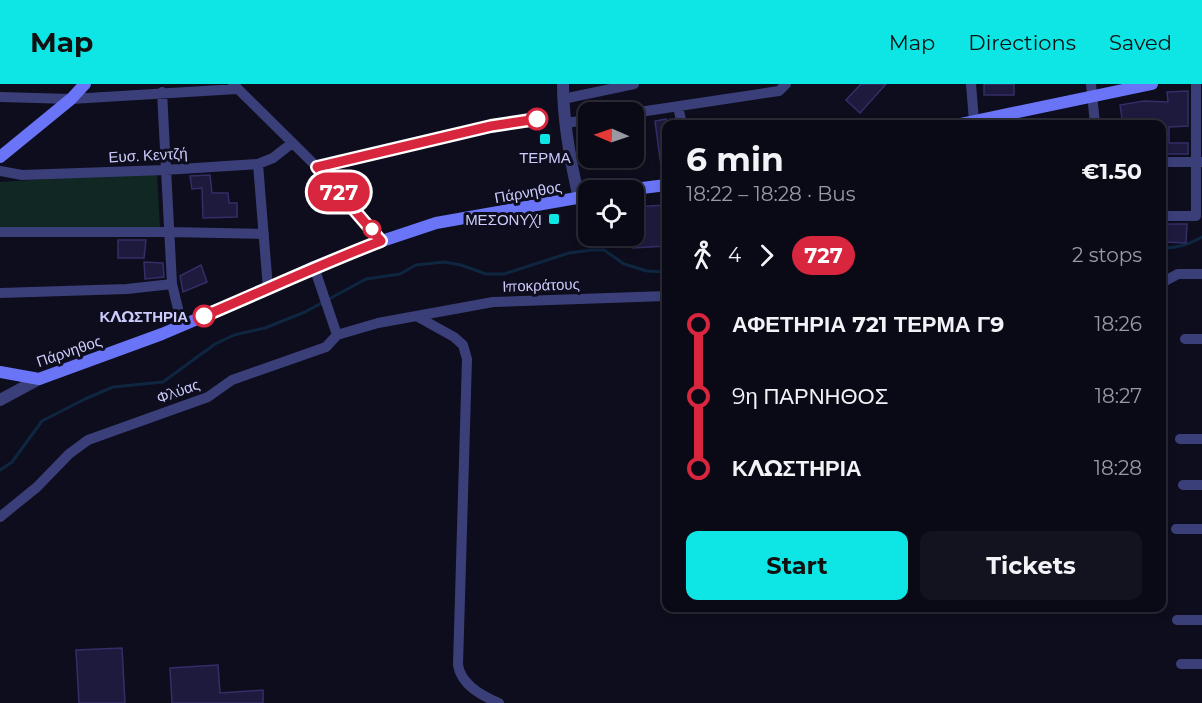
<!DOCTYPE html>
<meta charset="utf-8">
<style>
:root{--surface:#0a0a16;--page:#13131f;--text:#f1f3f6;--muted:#999aa1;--line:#2a2b35;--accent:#0ee6e5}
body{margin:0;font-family:Montserrat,sans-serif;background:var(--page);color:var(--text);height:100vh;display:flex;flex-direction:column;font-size:22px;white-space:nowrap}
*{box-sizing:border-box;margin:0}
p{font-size:20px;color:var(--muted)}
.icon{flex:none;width:33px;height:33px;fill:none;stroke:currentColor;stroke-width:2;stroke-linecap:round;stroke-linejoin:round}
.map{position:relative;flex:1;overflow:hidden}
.side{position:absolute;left:662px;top:36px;width:504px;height:492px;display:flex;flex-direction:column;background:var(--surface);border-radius:12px;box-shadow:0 3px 9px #0003,0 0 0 2px var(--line)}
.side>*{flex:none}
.badge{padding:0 12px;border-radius:20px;font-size:21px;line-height:39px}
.needle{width:39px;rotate:272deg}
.buttons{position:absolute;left:578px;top:18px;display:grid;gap:12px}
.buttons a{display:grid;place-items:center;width:66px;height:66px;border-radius:12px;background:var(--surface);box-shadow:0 3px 9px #0003,0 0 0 2px var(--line);font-size:30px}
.map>.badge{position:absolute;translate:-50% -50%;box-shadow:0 0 0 3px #fff}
.legs{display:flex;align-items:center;gap:9px;height:66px;padding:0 24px;font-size:20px}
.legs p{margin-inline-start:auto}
.head{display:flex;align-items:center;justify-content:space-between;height:102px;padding:0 24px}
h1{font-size:33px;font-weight:700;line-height:45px}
.button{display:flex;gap:12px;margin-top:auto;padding:12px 24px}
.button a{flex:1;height:69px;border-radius:12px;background:var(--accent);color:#111;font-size:24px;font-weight:700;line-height:69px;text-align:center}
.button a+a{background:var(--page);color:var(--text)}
ul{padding:0 24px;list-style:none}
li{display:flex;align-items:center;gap:21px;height:72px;font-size:22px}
li i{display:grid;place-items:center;width:9px;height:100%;margin:0 8px;background:currentColor}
li i::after{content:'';width:15px;height:15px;margin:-8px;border:4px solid;border-radius:50%;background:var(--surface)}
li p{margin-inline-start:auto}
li:first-child i{background:linear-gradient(#0000 50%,currentColor 0)}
li:last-child i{background:linear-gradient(currentColor 50%,#0000 0)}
header{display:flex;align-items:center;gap:36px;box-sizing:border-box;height:84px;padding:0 30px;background:var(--accent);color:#111}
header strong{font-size:28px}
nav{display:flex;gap:33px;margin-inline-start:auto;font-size:21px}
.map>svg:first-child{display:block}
.green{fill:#102723}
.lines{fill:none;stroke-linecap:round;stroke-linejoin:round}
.stream{stroke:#0e2640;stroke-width:3}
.building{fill:#1d1a3d;stroke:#332e67;stroke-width:1.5}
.minor{stroke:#3b3f79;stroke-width:10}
.tertiary{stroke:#3b3f79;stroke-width:12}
.secondary{stroke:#6975f6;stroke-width:12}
.line-1-casing{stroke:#fff;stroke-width:14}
.line-1{stroke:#d7263d;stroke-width:9}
.stop-1-dot{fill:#fff;stroke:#d7263d;stroke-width:3}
.poi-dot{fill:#0ee6e5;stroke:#0e0d1d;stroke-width:2}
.labels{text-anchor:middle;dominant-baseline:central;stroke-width:6;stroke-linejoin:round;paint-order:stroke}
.street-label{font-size:15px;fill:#ccccfc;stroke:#0e0d1d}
.poi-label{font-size:15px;fill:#ccccfc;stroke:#0e0d1d}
.stop-label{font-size:15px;font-weight:bold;fill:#ccccfc;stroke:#0e0d1d;text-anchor:end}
</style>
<header>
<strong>Map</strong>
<nav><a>Map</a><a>Directions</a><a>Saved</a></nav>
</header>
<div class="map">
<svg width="1202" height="619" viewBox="0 0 1202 619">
<rect width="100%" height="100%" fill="#0e0d1d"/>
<!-- green -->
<path class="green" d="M157,88L160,143H0V98Z"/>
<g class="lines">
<!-- stream -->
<path class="stream" d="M1161,164C1177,164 1188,161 1202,153
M0,386L12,378L42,337L85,315L113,303L163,298L215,260L234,251L265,244L305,228L366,195L400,190L416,181L444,178L461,181L486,190H504L569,169L592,166H604L624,180L647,187L666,188"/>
</g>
<!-- building -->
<path class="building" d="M861,0H886L860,29L846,16Z
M984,0H1014V11H984Z
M1188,7V42L1169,43V59H1188V70H1161V40H1123L1120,21L1144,17L1168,18L1167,8Z
M666,35V82H661L655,37Z
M210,91L212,109H228L229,119H237V133L203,134L202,104L192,105L190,92Z
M666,121V162L633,164V123Z
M1166,140H1187L1186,159L1165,158Z
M118,156H146L144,174H118Z
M144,178L163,179L164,193L145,195Z
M201,181L207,198L183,208L180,192Z
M122,564L125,619H79L76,566Z
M218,581L220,609L263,606V619H172L170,584Z"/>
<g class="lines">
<!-- minor -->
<path class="minor" d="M233,0L317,83L382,157
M971,0L974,37
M1091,0L1095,40
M162,8L172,200L182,241
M0,13L71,15L237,5
M563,15L634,0
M678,23L682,40
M633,29L779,7L786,0
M565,39L588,36
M1161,78H1202
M258,80L268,205
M0,87L22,91L165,86L258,80L273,74L292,59
M1161,132H1196V0
M0,148H169L264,150
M314,183L337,251
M1161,199L1178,190H1202
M0,209L127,205L172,200
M418,233L454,253L463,261L467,275L458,581C461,601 482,612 499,619
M1185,255H1202
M1180,355H1202
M1183,401H1202
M0,433L37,403L69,370L88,356L208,313L232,296L326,263L337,251L378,239L493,218L666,212
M1176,445H1202
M1177,536H1202
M1181,580H1202"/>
<!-- tertiary -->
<path class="tertiary" d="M563,0C563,39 570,76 579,114
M0,316L39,295"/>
<!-- secondary -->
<path class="secondary" d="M960,40L1152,0
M0,73L71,15L85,0
M626,106L666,101
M0,288L39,295L162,250L268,205L314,183L382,157L436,139L588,112"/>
</g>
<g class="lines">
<defs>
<path id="line-1" d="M204,232C263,207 321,180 381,157L317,83L491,42L537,35"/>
</defs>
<!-- line-1 casing -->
<use href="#line-1" class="line-1-casing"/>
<!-- line-1 -->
<use href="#line-1" class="line-1"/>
</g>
<!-- markers -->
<g class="stop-1-dot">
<circle cx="537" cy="35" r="10"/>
<circle cx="372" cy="145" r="8"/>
<circle cx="204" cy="232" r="10"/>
</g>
<g class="poi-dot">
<rect x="539" y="49" width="12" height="12" rx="3"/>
<rect x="548" y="129" width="12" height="12" rx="3"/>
</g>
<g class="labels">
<!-- street labels -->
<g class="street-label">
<text transform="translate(148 71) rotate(-3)">Ευσ. Κεντζή</text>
<text transform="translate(528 108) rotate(-10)">Πάρνηθος</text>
<text transform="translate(541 201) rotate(-2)">Ιποκράτους</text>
<text transform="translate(69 267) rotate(-19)">Πάρνηθος</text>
<text transform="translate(178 307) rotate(-20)">Φλύας</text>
</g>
<!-- poi labels -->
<g class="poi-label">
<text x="545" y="73">ΤΕΡΜΑ</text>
<text x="542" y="135" text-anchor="end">ΜΕΣΟΝΥΧΙ</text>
</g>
<!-- stop labels -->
<g class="stop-label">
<text x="188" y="232">ΚΛΩΣΤΗΡΙΑ</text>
</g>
</g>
</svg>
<div class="buttons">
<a><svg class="needle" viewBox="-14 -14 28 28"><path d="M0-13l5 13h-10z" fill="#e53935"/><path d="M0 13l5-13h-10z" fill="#999aa1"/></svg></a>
<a><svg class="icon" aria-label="locate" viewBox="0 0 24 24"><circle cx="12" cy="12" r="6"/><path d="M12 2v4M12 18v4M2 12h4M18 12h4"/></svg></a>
</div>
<b class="badge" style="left:339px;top:108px;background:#d7263d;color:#fff">727</b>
<section class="side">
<div class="head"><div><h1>6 min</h1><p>18:22 – 18:28 · Bus</p></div><b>€1.50</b></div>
<div class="legs"><svg class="icon" aria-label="walk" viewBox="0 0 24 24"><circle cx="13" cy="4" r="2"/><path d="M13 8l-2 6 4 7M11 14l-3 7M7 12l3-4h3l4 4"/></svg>4<svg class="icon" aria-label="forward" viewBox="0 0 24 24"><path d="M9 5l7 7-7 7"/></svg><b class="badge" style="background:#d7263d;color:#fff">727</b><p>2 stops</p></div>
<ul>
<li><i style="color:#d7263d"></i><b>ΑΦΕΤΗΡΙΑ 721 ΤΕΡΜΑ Γ9</b><p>18:26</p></li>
<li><i style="color:#d7263d"></i><span>9η ΠΑΡΝΗΘΟΣ</span><p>18:27</p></li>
<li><i style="color:#d7263d"></i><b>ΚΛΩΣΤΗΡΙΑ</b><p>18:28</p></li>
</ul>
<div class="button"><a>Start</a><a>Tickets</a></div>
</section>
</div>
